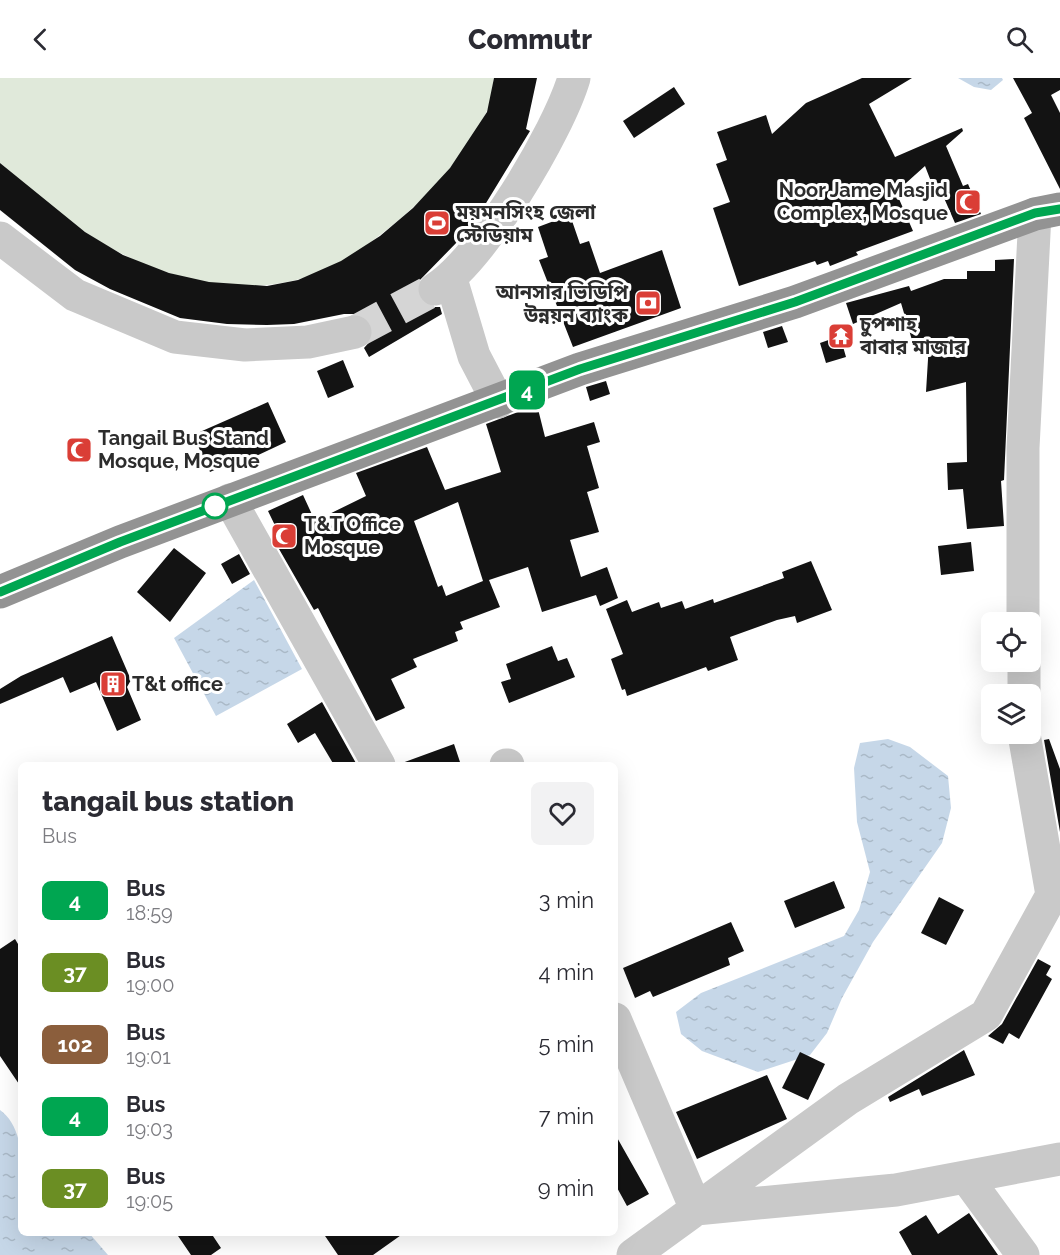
<!DOCTYPE html>
<meta charset="utf-8">
<style>
:root{--surface:#fff;--page:#f2f2f3;--text:#2b2b33;--muted:#7c7c81}
body{margin:0;font-family:Raleway,"Noto Sans Bengali",sans-serif;background:var(--page);color:var(--text);height:100vh;display:flex;flex-direction:column;font-size:22px;white-space:nowrap}
*{box-sizing:border-box;margin:0}
p{font-size:20px;color:var(--muted)}
.icon{flex:none;width:33px;height:33px;fill:none;stroke:currentColor;stroke-width:2;stroke-linecap:round;stroke-linejoin:round}
.map{position:relative;flex:1;overflow:hidden}
.drawer{position:absolute;left:18px;top:684px;width:600px;height:474px;display:flex;flex-direction:column;background:var(--surface);border-radius:9px;box-shadow:0 6px 24px #0002}
.drawer>*{flex:none}
.badge{padding:0 12px;border-radius:9px;font-size:21px;line-height:39px}
.fabs{position:absolute;left:981px;top:534px;display:grid;gap:12px}
.fabs a{display:grid;place-items:center;width:60px;height:60px;border-radius:9px;background:var(--surface);box-shadow:0 6px 24px #0002;font-size:30px}
.map>.badge{position:absolute;translate:-50% -50%;box-shadow:0 0 0 3px #fff}
.round{display:grid;place-items:center;flex:none;width:63px;height:63px;border-radius:9px;background:var(--page)}
.head{display:flex;align-items:center;justify-content:space-between;height:102px;padding:0 24px}
h1{font-size:28px;font-weight:800;line-height:45px}
ul{padding:0;list-style:none}
li{display:flex;align-items:center;gap:18px;height:72px;padding:0 24px}
li div{flex:1}
li b{display:block;font-size:22px}
li em{font-style:normal}
li .badge{min-width:66px;font-weight:700;text-align:center}
header{display:flex;justify-content:space-between;align-items:center;height:78px;padding:0 24px;background:var(--surface);font-size:27px;font-weight:800}
.map>svg:first-child{display:block}
.green{fill:#e0e9da}
.water{fill:url(#water-ripples)}
.building{fill:#131313;fill-rule:evenodd}
.lines{fill:none;stroke-linecap:round;stroke-linejoin:round}
.minor-tunnel{stroke:#d5d5d5;stroke-width:33;stroke-dasharray:33 16;stroke-linecap:butt}
.minor{stroke:#c9c9c9;stroke-width:33}
.highway{stroke:#939393;stroke-width:33}
.line-casing{stroke:#fff;stroke-width:14}
.line{stroke:#00a651;stroke-width:9}
.stop-dot{fill:#fff;stroke:#00a651;stroke-width:3}
.labels{text-anchor:middle;dominant-baseline:central;stroke-width:6;stroke-linejoin:round;paint-order:stroke}
.poi-label{font-size:20px;font-weight:bold;fill:#2c2c2c;stroke:#fff;text-anchor:start}
</style>
<header><svg class="icon" aria-label="back" viewBox="0 0 24 24"><path d="M15 5l-7 7 7 7"/></svg>Commutr<svg class="icon" aria-label="search" viewBox="0 0 24 24"><circle cx="10" cy="10" r="6"/><path d="M15 15l6 6"/></svg></header>
<div class="map">
<svg width="1060" height="1177" viewBox="0 0 1060 1177">
<defs>
<pattern id="water-ripples" width="26" height="14" patternUnits="userSpaceOnUse" patternTransform="scale(1.5)"><rect width="26" height="14" fill="#c6d7e8"/><path d="M2 4q2-2 4 0t4 0M15 11q2-2 4 0t4 0" fill="none" stroke="#aab9c7"/></pattern>
</defs>
<rect width="100%" height="100%" fill="#fff"/>
<!-- green -->
<path class="green" d="M0,0H494C492,11 491,25 486,35C466,75 434,112 400,141C370,166 335,193 296,202C226,220 143,194 85,154C55,133 28,108 0,85Z"/>
<!-- water -->
<path class="water" d="M958,0H1002L1003,2L991,12L974,9Z
M254,502L302,591L216,638L174,560Z
M888,661L910,669L948,698L951,730L942,765L873,864L842,920L827,955L810,977L758,994L702,973L681,956L676,934L701,915L844,858L859,832L870,794L857,744L854,690L860,665Z
M0,1032C32,1055 21,1119 21,1155H89L108,1177H0Z"/>
<!-- building -->
<path class="building" d="M494,0H537L526,51L530,53L480,135L460,161L418,204L416,213L420,222L429,229H440L442,236L369,279L364,270L373,260V251L369,242L361,236H344L294,246L267,247L227,246L180,240L110,211L75,192L0,132V85L85,154L123,177L169,195L209,204L267,208L298,202L341,183L380,158L413,130L450,90L487,34Z
M862,0H912L869,26L895,79L962,50L963,53L946,68L963,108L968,106L981,136L955,145L937,104L932,106L925,88L896,114L913,153L856,174L858,177L830,188L828,183L817,187L815,183L739,208L713,130L730,124L716,86L727,82L717,54L766,37L772,56L806,25Z
M1013,0H1060V12L1051,17L1060,35V111L1024,40L1032,35Z
M674,9L685,26L634,60L623,43Z
M570,137L580,166L589,163L600,195L662,172L681,230L573,269L539,182L548,179L538,149Z
M1014,181L1004,402L1001,403L1004,448L967,451L963,411L948,412L947,385L967,384L966,304L926,314L929,265L914,269L901,225L853,246L846,225L909,208L911,213L944,201H967V193H995V182Z
M782,248L788,264L768,270L763,254Z
M840,258L846,279L826,285L820,265Z
M343,282L354,309L328,320L317,293Z
M606,303L610,316L590,323L586,309Z
M268,324L286,364L250,381L248,377L210,394L193,357Z
M537,327L545,359L594,344L600,364L587,368L599,410L587,414L599,454L570,462L581,499L607,489L618,520L600,528L596,517L542,534L528,489L489,502L500,529L460,544L463,551L455,554L458,563L413,581L417,589L391,601L405,630L376,643L318,530L314,532L279,471L285,468L268,433L303,417L315,443L366,418L356,395L427,369L445,412L501,394L486,346ZM458,424L483,503L446,518L442,507L438,509L414,443Z
M971,464L974,493L941,497L938,468Z
M174,470L206,495L170,544L137,514Z
M239,476L250,496L232,506L221,486Z
M811,483L832,532L797,545L795,538L777,542L730,559L738,582L708,593L706,589L627,618L625,611L622,612L611,581L623,576L606,531L627,522L632,534L659,524L661,530L682,523L685,531L713,521L714,525L784,500L782,494Z
M112,558L131,602L127,609L141,642L117,653L96,604L70,615L63,599L0,626V611L21,598Z
M552,568L558,583L567,580L575,599L509,625L501,604L511,601L506,586Z
M322,624L357,687H334L315,655L298,665L287,646Z
M1049,661L1060,691V754L1044,662Z
M454,666L461,687H402V685Z
M834,803L845,830L795,850L784,823Z
M939,819L964,832L946,867L921,855Z
M731,844L744,873L728,880L730,887L653,919L650,913L635,920L623,890Z
M15,861L21,871V1009L0,978V871Z
M1038,881L1051,888L1046,897L1052,901L1019,961L1009,955L1003,966L988,958L1002,946Z
M964,972L975,997L922,1018L919,1011L890,1024L888,1019Z
M800,974L825,986L808,1022L782,1010Z
M767,997L787,1041L697,1081L676,1034Z
M615,1056L649,1116L627,1128L615,1106Z
M969,1135L998,1177H912L899,1154L926,1137L938,1156Z
M176,1155H211L221,1170L211,1177H191Z
M323,1155H404L373,1177H338Z"/>
<g class="lines">
<!-- minor-tunnel -->
<path class="minor-tunnel" d="M355,254L435,211"/>
<!-- minor -->
<path class="minor" d="M0,160L75,217L175,259L245,267L308,264L355,254
M451,201L474,278L498,324
M435,211C482,182 558,54 574,0
M230,422L379,687
M1023,544V370L1035,136
M1024,584V616
M506,687H508
M615,941L696,1131L896,1112L1060,1081
M966,1099L1023,1177
M633,1177L848,1021L986,937L1052,817L1024,656"/>
<!-- highway -->
<path class="highway" d="M0,514L120,464L580,291L795,224L1035,136L1060,131"/>
</g>
<g class="lines">
<defs>
<path id="line" d="M0,514L120,464L580,291L795,224L1035,135L1060,131"/>
</defs>
<!-- line casing -->
<use href="#line" class="line-casing"/>
<!-- line -->
<use href="#line" class="line"/>
</g>
<!-- icons -->
<defs>
<symbol id="mosque-square" viewBox="-11 -11 22 22"><rect x="-9" y="-9" width="18" height="18" rx="4" fill="#da3e36" stroke="#fff"/><path d="M3.5-4.9A6 6 0 1 0 3.5 4.9A5 5 0 1 1 3.5-4.9Z" fill="#fff"/></symbol>
<symbol id="stadium-square" viewBox="-11 -11 22 22"><rect x="-9" y="-9" width="18" height="18" rx="4" fill="#da3e36" stroke="#fff"/><path d="M0-5a6.5 5 0 1 0 0 10a6.5 5 0 1 0 0-10ZM-3.5-1.8h7v3.6h-7Z" fill="#fff"/></symbol>
<symbol id="bank-square" viewBox="-11 -11 22 22"><rect x="-9" y="-9" width="18" height="18" rx="4" fill="#da3e36" stroke="#fff"/><path d="M-6-4H6V4H-6ZM0-2.3a2.3 2.3 0 1 0 0 4.6a2.3 2.3 0 1 0 0-4.6Z" fill="#fff"/></symbol>
<symbol id="temple-square" viewBox="-11 -11 22 22"><rect x="-9" y="-9" width="18" height="18" rx="4" fill="#da3e36" stroke="#fff"/><path d="M0-6L5-2H3V0L6.5 2.5H4V6H1.5V3h-3V6H-4V2.5H-6.5L-3 0V-2H-5Z" fill="#fff"/></symbol>
<symbol id="building-square" viewBox="-11 -11 22 22"><rect x="-9" y="-9" width="18" height="18" rx="4" fill="#da3e36" stroke="#fff"/><path d="M-4-6H4V6H1V3H-1V6H-4ZM-2.5-4.3h1.7v1.8h-1.7ZM.8-4.3h1.7v1.8H.8ZM-2.5-1h1.7V.8h-1.7ZM.8-1h1.7V.8H.8Z" fill="#fff"/></symbol>
</defs>
<g fill-rule="evenodd">
<use href="#mosque-square" x="953" y="109" width="30" height="30"/>
<use href="#stadium-square" x="422" y="130" width="30" height="30"/>
<use href="#bank-square" x="633" y="210" width="30" height="30"/>
<use href="#temple-square" x="826" y="243" width="30" height="30"/>
<use href="#mosque-square" x="64" y="357" width="30" height="30"/>
<use href="#mosque-square" x="269" y="443" width="30" height="30"/>
<use href="#building-square" x="98" y="591" width="30" height="30"/>
</g>
<!-- markers -->
<circle class="stop-dot" cx="215" cy="428" r="12"/>
<g class="labels">
<!-- poi labels -->
<g class="poi-label">
<text x="948" y="112" text-anchor="end">Noor Jame Masjid<tspan x="948" dy="23">Complex, Mosque</tspan></text>
<text x="456" y="134">ময়মনসিংহ জেলা<tspan x="456" dy="23">স্টেডিয়াম</tspan></text>
<text x="628" y="214" text-anchor="end">আনসার ভিডিপি<tspan x="628" dy="23">উন্নয়ন ব্যাংক</tspan></text>
<text x="860" y="246">চুপশাহ<tspan x="860" dy="23">বাবার মাজার</tspan></text>
<text x="98" y="360">Tangail Bus Stand<tspan x="98" dy="23">Mosque, Mosque</tspan></text>
<text x="304" y="446">T&amp;T Office<tspan x="304" dy="23">Mosque</tspan></text>
<text x="132" y="606">T&amp;t office</text>
</g>
</g>
</svg>
<div class="fabs">
<a><svg class="icon" aria-label="locate" viewBox="0 0 24 24"><circle cx="12" cy="12" r="6"/><path d="M12 2v4M12 18v4M2 12h4M18 12h4"/></svg></a>
<a><svg class="icon" aria-label="layers" viewBox="0 0 24 24"><path d="M12 4l9 5-9 5-9-5zM3 14l9 5 9-5"/></svg></a>
</div>
<b class="badge" style="left:527px;top:312px;background:#00a651;color:#fff">4</b>
<section class="drawer">
<div class="head"><div><h1>tangail bus station</h1><p>Bus</p></div><a class="round"><svg class="icon" aria-label="heart" viewBox="0 0 24 24"><path d="M12 20l-8-8c-3-5 5-10 8-4 3-6 11-1 8 4z"/></svg></a></div>
<ul>
<li><span class="badge" style="background:#00a651;color:#fff">4</span><div><b>Bus</b><p>18:59</p></div><em>3 min</em></li>
<li><span class="badge" style="background:#6b8e23;color:#fff">37</span><div><b>Bus</b><p>19:00</p></div><em>4 min</em></li>
<li><span class="badge" style="background:#8b5e3c;color:#fff">102</span><div><b>Bus</b><p>19:01</p></div><em>5 min</em></li>
<li><span class="badge" style="background:#00a651;color:#fff">4</span><div><b>Bus</b><p>19:03</p></div><em>7 min</em></li>
<li><span class="badge" style="background:#6b8e23;color:#fff">37</span><div><b>Bus</b><p>19:05</p></div><em>9 min</em></li>
</ul>
</section>
</div>
